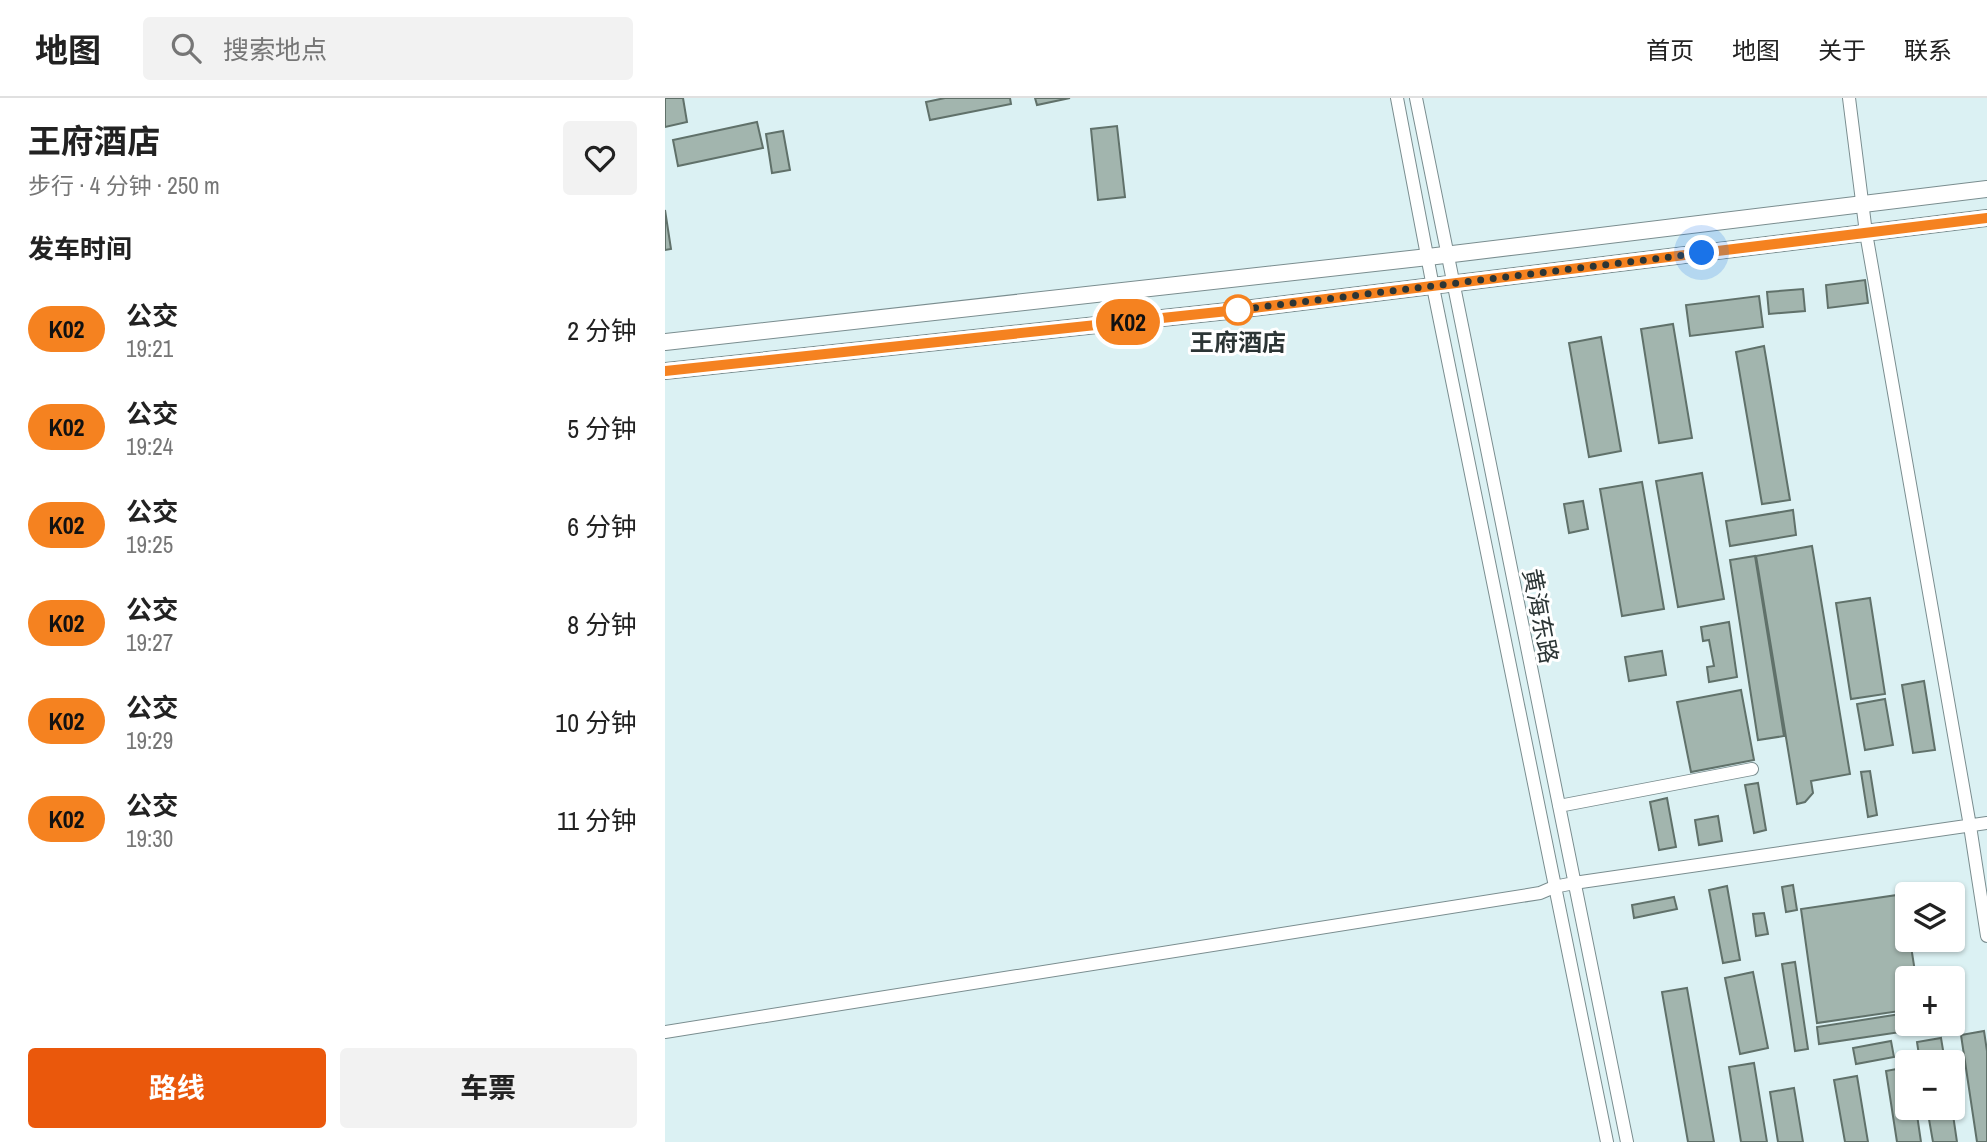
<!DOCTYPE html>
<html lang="zh">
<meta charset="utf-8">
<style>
:root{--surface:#fff;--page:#f2f2f2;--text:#222;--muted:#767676;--line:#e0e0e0;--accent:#ea580c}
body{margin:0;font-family:"Archivo Narrow","Noto Sans SC",sans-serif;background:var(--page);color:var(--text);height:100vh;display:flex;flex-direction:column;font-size:26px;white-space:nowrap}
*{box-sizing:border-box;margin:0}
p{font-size:23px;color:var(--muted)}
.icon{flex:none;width:38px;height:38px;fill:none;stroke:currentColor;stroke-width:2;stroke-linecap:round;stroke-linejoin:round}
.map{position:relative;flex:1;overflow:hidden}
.details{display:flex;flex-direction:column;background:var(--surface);width:665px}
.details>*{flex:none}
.badge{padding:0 14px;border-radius:23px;font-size:24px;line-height:46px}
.controls{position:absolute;left:1230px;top:784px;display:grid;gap:14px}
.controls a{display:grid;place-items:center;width:70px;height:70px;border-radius:7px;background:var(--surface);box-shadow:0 2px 5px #0004;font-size:35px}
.you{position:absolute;width:35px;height:35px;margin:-18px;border:5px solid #fff;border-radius:50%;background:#1a73e8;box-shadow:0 0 0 10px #1a73e833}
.map>.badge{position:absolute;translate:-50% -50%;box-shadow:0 0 0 4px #fff}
h2{padding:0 28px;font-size:26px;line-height:63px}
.round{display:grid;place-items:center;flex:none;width:74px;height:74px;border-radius:7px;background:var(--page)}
.head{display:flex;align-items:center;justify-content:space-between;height:119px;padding:0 28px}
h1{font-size:33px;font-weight:700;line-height:52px}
.action{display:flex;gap:14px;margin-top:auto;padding:14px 28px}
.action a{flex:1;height:80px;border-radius:7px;background:var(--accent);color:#fff;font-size:28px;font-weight:700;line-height:80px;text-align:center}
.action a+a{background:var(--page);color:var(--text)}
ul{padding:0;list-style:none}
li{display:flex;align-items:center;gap:21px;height:98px;padding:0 28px}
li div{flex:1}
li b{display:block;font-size:26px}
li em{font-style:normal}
li .badge{min-width:77px;font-weight:700;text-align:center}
header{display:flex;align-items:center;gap:42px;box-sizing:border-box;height:98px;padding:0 35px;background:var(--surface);border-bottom:2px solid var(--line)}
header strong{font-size:33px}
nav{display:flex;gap:38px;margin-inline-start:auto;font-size:24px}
.search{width:490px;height:63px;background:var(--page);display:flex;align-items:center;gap:18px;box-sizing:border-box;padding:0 24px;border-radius:7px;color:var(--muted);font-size:26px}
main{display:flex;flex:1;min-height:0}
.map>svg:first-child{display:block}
.building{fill:#a2b5ae;stroke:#60716a;stroke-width:2}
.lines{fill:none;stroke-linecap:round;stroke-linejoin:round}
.minor-casing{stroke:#7a8d8f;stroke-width:14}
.major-casing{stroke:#7a8d8f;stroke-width:18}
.minor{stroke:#fff;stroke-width:12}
.major{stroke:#fff;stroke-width:16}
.line-casing{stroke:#fff;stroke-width:16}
.line{stroke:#f58220;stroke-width:10}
.walk{stroke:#2c3535;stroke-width:7;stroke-dasharray:0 12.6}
.stop-dot{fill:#fff;stroke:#f58220;stroke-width:3.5}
.labels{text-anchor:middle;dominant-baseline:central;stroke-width:6;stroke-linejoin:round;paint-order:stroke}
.stop-label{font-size:24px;font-weight:bold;fill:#2c3535;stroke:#fff}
.street-label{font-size:24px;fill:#2c3535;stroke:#fff}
</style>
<header>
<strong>地图</strong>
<div class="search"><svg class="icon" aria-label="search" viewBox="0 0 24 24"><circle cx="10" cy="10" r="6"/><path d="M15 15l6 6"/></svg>搜索地点</div>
<nav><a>首页</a><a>地图</a><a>关于</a><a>联系</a></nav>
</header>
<main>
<section class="details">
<div class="head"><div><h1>王府酒店</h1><p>步行 · 4 分钟 · 250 m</p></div><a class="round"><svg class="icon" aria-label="heart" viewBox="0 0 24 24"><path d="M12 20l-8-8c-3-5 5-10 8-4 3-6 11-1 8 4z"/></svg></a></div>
<h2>发车时间</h2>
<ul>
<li><span class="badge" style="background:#f58220;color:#111">K02</span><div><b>公交</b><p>19:21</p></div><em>2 分钟</em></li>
<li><span class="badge" style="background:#f58220;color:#111">K02</span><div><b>公交</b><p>19:24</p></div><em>5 分钟</em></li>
<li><span class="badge" style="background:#f58220;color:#111">K02</span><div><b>公交</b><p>19:25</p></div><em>6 分钟</em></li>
<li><span class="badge" style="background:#f58220;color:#111">K02</span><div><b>公交</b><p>19:27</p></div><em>8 分钟</em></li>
<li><span class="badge" style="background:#f58220;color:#111">K02</span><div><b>公交</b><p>19:29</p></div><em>10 分钟</em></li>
<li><span class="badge" style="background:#f58220;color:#111">K02</span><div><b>公交</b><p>19:30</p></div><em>11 分钟</em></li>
</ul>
<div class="action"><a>路线</a><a>车票</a></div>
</section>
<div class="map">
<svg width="1322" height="1044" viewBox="0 0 1322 1044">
<rect width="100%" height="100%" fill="#dbf1f3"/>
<!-- building -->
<path class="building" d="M0,0H18L22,24L0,29Z
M280,0H345L346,6L265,22L261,4Z
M370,0H405L372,7Z
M92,24L98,50L13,68L8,42Z
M452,28L460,99L433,102L426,31Z
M118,33L125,72L107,75L101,36Z
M0,112L6,151L0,152Z
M1200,182L1203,205L1163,210L1161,187Z
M1138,191L1140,213L1104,216L1102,194Z
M1094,198L1098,229L1025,238L1021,207Z
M1008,226L1027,340L994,345L976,231Z
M936,239L956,353L924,359L904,245Z
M1099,248L1125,402L1097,406L1071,254Z
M1037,375L1059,501L1013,509L991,383Z
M977,384L999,511L957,518L935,391Z
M918,403L923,431L904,435L899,406Z
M1128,412L1131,437L1065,448L1061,423Z
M1147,448L1185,676L1146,683L1148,695L1140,704L1132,706L1091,458Z
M1090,458L1119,638L1093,642L1065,462Z
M1205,500L1220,596L1186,601L1171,505Z
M1064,524L1072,579L1044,584L1042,569L1049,568L1044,542L1038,543L1036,529Z
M997,553L1001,577L964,583L960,559Z
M1259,583L1270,652L1248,655L1237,587Z
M1076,592L1089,662L1026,674L1012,604Z
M1220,601L1228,647L1200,652L1192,606Z
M1205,673L1212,717L1203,719L1196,674Z
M1093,685L1101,732L1089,735L1080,687Z
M1002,700L1011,749L994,752L985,704Z
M1053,718L1057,743L1034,747L1030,722Z
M1128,787L1132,812L1121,814L1117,789Z
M1062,788L1075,862L1058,865L1044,792Z
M1239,796L1242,823V842H1245L1251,880H1242V912L1152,925L1136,811Z
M1009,799L1012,811L969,820L967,807Z
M1099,815L1103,836L1091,838L1088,816Z
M1130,864L1143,951L1130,953L1117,866Z
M1088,874L1103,950L1075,956L1060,880Z
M1022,890L1049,1044H1023L997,894Z
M1242,915V926H1255L1256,931L1154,946L1152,929Z
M1319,933L1322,953V1044H1312L1296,937Z
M1276,940L1280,964H1255L1252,944Z
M1226,943L1229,959L1191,966L1188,950Z
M1089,965L1102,1044H1076L1064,969Z
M1242,969V1010H1251L1256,1044H1232L1221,973Z
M1192,978L1203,1044H1180L1169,982Z
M1129,990L1138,1044H1113L1105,994Z
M1262,1010H1287L1292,1044H1268Z"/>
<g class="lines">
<defs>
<path id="minor" d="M732,0L768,189L942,1044
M751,0L962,1044
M1184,0L1201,135L1305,728L1322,838
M894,708L1087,671
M0,934L875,795L889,789L909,785L1322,725"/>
<path id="major" d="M0,244L763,159L1322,91
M0,273L563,213L1322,120"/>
</defs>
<!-- minor casing -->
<use href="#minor" class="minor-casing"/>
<!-- major casing -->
<use href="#major" class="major-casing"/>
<!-- minor -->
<use href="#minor" class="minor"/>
<!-- major -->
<use href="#major" class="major"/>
</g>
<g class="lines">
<defs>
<path id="line" d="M0,273L563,213L1322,120"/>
</defs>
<!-- line casing -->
<use href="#line" class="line-casing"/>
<!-- line -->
<use href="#line" class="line"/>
<!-- walk -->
<path class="walk" d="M573,212L563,213L1037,155"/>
</g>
<!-- markers -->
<circle class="stop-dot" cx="573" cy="212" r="14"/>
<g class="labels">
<!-- stop labels -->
<g class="stop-label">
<text x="573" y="244">王府酒店</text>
</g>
<!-- street labels -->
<g class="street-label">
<text transform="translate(876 518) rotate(79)">黄海东路</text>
</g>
</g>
</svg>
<div class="controls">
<a><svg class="icon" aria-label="layers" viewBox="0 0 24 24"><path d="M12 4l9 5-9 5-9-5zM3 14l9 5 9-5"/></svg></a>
<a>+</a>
<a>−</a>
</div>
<div class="you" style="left:1037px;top:155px"></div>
<b class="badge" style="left:463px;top:224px;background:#f58220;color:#111">K02</b>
</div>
</main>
